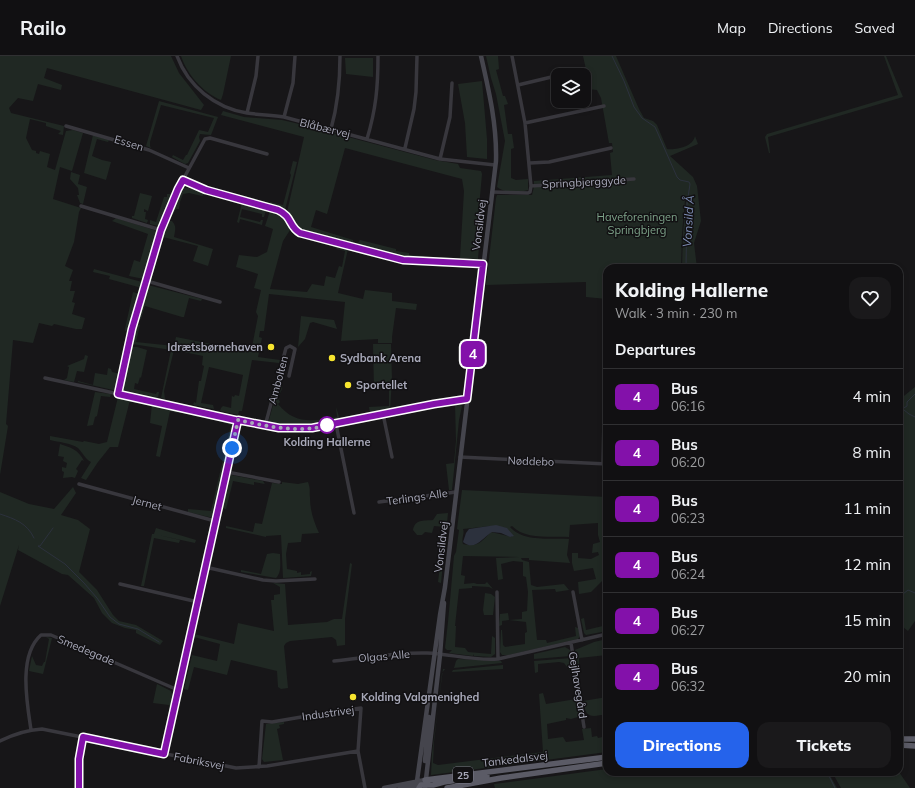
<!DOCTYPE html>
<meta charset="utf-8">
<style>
:root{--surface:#111012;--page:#1a191b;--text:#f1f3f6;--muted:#9c9d9f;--line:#303032;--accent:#2563eb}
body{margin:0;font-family:Mulish,sans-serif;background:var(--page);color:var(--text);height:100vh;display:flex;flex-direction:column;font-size:15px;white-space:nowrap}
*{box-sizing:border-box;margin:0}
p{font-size:13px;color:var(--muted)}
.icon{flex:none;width:22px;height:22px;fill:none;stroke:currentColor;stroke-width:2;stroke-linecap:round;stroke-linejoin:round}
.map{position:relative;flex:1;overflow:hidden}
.sheet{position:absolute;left:603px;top:208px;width:300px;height:512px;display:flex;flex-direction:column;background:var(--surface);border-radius:12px;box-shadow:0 2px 6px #0003,0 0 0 1px var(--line)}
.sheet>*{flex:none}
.badge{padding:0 8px;border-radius:6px;font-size:14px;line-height:26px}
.fabs{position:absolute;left:551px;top:12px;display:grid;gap:8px}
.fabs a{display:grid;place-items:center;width:40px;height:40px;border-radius:8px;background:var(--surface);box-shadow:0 2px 6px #0003,0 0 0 1px var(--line);font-size:20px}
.you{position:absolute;width:20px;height:20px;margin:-10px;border:3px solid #fff;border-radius:50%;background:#1a73e8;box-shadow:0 0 0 6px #1a73e833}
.map>.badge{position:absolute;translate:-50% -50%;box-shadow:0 0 0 2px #fff}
h2{padding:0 12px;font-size:15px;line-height:36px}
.round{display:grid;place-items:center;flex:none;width:42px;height:42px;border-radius:12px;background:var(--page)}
.head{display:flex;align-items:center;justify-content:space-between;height:68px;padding:0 12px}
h1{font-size:19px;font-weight:800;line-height:30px}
.button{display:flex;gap:8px;margin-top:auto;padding:8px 12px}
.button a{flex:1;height:46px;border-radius:12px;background:var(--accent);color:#fff;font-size:16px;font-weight:800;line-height:46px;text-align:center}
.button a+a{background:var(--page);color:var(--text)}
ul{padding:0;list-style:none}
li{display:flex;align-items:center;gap:12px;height:56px;padding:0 12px;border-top:1px solid var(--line)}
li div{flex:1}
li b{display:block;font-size:15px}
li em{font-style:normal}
li .badge{min-width:44px;font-weight:700;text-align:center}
header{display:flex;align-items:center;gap:24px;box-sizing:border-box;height:56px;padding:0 20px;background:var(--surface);border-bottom:1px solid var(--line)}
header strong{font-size:19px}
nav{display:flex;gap:22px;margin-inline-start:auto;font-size:14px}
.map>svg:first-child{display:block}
.green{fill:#202823;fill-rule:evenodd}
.water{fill:#2c313d}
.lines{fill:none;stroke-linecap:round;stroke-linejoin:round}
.stream{stroke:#2c313d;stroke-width:1}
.minor{stroke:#38373d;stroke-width:3.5}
.secondary{stroke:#45454d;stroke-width:4.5}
.trunk{stroke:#5b5b66;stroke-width:5.5}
.line-casing{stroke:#fff;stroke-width:9}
.line{stroke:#8311aa;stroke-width:6}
.walk{stroke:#a8a9b9;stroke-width:4;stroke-dasharray:0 7.2}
.poi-dot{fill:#f7e52f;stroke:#121113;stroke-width:1.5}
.stop-dot{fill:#fff;stroke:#8311aa;stroke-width:2}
.labels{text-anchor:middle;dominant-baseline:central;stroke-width:3;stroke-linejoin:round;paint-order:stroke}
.shield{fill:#121113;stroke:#7b7b87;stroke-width:1}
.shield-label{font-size:10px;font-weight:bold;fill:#a8a9b9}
.street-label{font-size:11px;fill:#a8a9b9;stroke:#121113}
.park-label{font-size:11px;fill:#7ea48a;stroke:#121113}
.poi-label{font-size:11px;font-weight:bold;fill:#a8a9b9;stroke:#121113;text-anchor:start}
.stop-label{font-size:11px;font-weight:bold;fill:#a8a9b9;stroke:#121113}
.water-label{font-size:12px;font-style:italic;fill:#7e8eb5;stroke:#121113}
</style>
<header>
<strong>Railo</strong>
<nav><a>Map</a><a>Directions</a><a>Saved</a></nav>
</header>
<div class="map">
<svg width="915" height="732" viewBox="0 0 915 732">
<rect width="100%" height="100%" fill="#171618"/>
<!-- green -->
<path class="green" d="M0,0H171L179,17L204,49L201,54L47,12L44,22L62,29L61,34L38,28L33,45L18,42L9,52L11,57L64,70L63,79L58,78L61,75L46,70V67L30,63L26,82L32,94L36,95V97L39,98L40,95L50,98L47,111L55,114L66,75L73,74L83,77L72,115L60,111L53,143L81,152L79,156L74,186L65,210L73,214L69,225H72L70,235H75L72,246L75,247L72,258L85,262L82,273H76L54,268L52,270L39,267L33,287L13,284L6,368L8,370L0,419Z
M181,0H231L223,38L221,44C202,36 187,18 181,0Z
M486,0H498L499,13L496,14L503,40H505L508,48L504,49L508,78H512L514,92L511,93V122L516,124L528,123V134C519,137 504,137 497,131L505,85L496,38L491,22Z
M583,0H616L639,53L644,62L653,65L657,69L667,93C676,94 693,91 695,80L698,88L670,100L693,121L697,130L701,165L694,187L697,212H682L683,177L686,145L685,144L682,177L681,212H607V243L586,241V226L486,229L496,142L497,139H532L534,131L583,128V126L534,128V125L612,119L610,97L613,96L612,87H609L601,42L597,34L588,33L585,18H587Z
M884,0H886L903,41L768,81L770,97H769L765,81L767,78L898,39Z
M345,2H373V21L346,18Z
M482,25L487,83V103L467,101L465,67L458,28Z
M159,45L218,61L211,79L200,78L199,81L200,85L188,107L185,108L172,101L173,99L183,104L186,99H187L199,74L208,76L214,62L161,49L150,86V90L151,92L146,90Z
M223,55L244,61L282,64L295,67L435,104L458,108L460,112L481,115L482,118L478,162L481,165L478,203L460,202L464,135L462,123L345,92L327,158L316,154L311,171L353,184V187L349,188L301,175C292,168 295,163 287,156L304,81L221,59Z
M93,79L109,84L108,86L97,83L92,100L102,104L111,106L106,124L84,117Z
M293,105L297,106L285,154L269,150V148L270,146L283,149L291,119L290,117Z
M71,116L80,119L78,128L87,131L83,148L80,147L77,139H79L78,132L70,123Z
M183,132H189L203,137L204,139L202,140L189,137L183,138L180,146L179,153H176L172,160L171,158L174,149Z
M140,137L152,140L148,155L144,153V156H146L145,163L148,164L147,167L132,162V160H134Z
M167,138H172L173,139L162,168L158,170L150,168V164L156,166L164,141H167Z
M242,147L266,154L264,161H262V158L242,153L240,161L260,166L261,164H263L262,169L240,163L239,167L237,166Z
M270,155L281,159L284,163L285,161L290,174L283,185L270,233L307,236L312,228L324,230L326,220L335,222L339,210L342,211L345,195L337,193L332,189L348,193L338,237L363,243L365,234L392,237V245L417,248L416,254L396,252L392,281V287H378V283L341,285L345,246L269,238L264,275H260L259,281L262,282L258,301L280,304L279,307L252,304L242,355H239L238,359L220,355L221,352L223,350L231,352L232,338V340L234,341L235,339L239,340L243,319L209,311L201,347L213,349L214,353L193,349L194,346L196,347L199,325H201L204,310L202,309L203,300L174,294L164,335L165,343L161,342L171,294L132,288L138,268L140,269L136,286L174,290L176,281L251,296L258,260L256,256L261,234L254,232L258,218L236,211L239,199L257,201L267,196L273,173L265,170Z
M116,162L157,175L158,179L144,223L129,220L134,204L140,206L148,178L112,165Z
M169,165H172C177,171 175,174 174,181L213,193L208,210L193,205L198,190L163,181Z
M360,184L396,193V195L409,197V199L424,200L423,202C401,201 381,196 360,189L358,187Z
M94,213L142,226L144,228L142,232L109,223L110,220L93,216Z
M149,230H152L202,243L201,245L189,242L184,261H182L145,250L141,263H138Z
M133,236L139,238L129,276L125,275V273Z
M301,260L334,264L337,273L313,266L310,267L305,283L298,291Z
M373,288H391L392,324L390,354L370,358L369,351L389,350V333H374Z
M131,291H137L147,294L141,322L140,321L138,328L135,327L134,333L156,338L157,336H159L158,342L123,334Z
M85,299L88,300L84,316L77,315L74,326L64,324L67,322L69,311L67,310L84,303Z
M108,312L111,313L112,316L120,318L118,330L116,334H113L78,326V325L93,329L95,317L107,319Z
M281,320H282V333L278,342L280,346L278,348C295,369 313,365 337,361L336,351L340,364C317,368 294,371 271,368L269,364Z
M915,331V565L908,575L899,568V344Z
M95,336L111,338L110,341L101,340L97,360L95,361L93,369L87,370Z
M118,341L130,344L118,391H110L98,406L86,424L81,422L91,406C85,403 83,397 78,392C71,387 58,386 50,384V380L83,386L84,385L99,388L107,386Z
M456,347L462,350L459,364L452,434H449L446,408L454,407L456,385L455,348Z
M152,348L178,354V357L170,355L160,401L156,400L162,370L150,367Z
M223,364L232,366L234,368L213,461H209L188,456V453L211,455L231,369L222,366Z
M60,388C70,391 79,394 84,405L82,404L76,413L78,415L75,422L72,421L63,422L64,416L62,415V411L66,412L67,407L63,405L64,401L58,400Z
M231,419L263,425L265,428L254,426V429L233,425L226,453L221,452L227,422Z
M282,426L298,428L308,426C311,435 309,435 310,442C310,455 314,466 319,477L302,478L301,486L288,487L286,498L287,513L297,515V517L301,516V519L310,518V516L312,515L311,520L283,522L281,479L266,480V481L226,472V470L253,476L255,467L262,468L272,427L282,428Z
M73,431L76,437L61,459L78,464L90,473L79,516L97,534L113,559L119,565L136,569L163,585L160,589L136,577V574L125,572L112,567L102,557L94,542L68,519L62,518L18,494L19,489L0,550V436L29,448L54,453Z
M462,434L607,441V523L602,525L591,536L579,538L578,526L596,523L593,512L574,515L572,507V497H578V502L591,503L599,499L598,496L592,497L593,488L600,486L598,479V467L570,469L569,481C551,480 525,484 512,470L510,471C523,486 550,482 569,483L567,499L570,507L529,504V502H521L522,504L529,506L531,529L537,531L564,528L569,534L556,536L555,533L532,534L537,584H546L547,587L576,580L575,571L578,572L580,580L578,583L509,599H502L500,596L501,574H502L503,589L505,591L525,588V577L527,576L526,566L509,564L502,565V569L499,570L500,558L508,557L509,564L522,563V556L527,555L528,536L526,521L523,520V506L513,505L501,508L503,523L498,524L496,502L520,501L463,500L461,519L465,520L464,528L474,527L477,528H485L487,526L493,533L489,531L472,530V532L459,533L455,570H456L455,591L465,592L468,596L491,598L492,580L495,582V598L491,601L474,600L473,598V600L449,597L452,594H447L445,592C449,561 451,531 454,500L456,496L459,474L457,473ZM491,470L506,472L512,481L491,476C481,486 479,491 463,488C461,482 465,478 463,473Z
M448,457L441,527L438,526L445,471L434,470L432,477L425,476L422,479H417L413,474C415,463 423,465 433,464L437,458Z
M156,472L196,484L195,487L158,479L180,484L179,487L154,482L144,530H141L152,478H154Z
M273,497L280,498C280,506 282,516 276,522L241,516V514L261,518L267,498Z
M350,507L352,508L345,563V589L337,590L336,584L332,581L290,585L286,587L284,590L288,632L281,633L278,631L277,615L231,604L227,619L194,611L188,634L184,633L192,599L217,605L220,588L194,581V578L234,588L238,567L274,575L271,544H274V539L280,538V531L273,527L285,528L288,569L327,566L334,563H342Z
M485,537L491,538L495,541L493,559H484L483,554Z
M584,562L586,574L607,569V575L586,579L584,577L581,563Z
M46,581L52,582L43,618L29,615L32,600L36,609L42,610L44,606H45L49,583Z
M607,583V599L579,602V608H576L575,594L594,586Z
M565,591L570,594L571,600L534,603V598Z
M571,602L573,614L571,616L564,607L559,606L538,608V616L535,617L534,605Z
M458,603L501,605L502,607L454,612L456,605Z
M503,609V613L452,616L453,614Z
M443,613H445L442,617L434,686L433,707L438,709L543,696L539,638L543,637L546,648L576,643V645H578L580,656L578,661L571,663L566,662V664L547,668L548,683L563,681L566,686L584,684L582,673L591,672L592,681L597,680L598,682L607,680V696L431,719L432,697Z
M157,628L171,635L174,644L172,651H169V649L153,647Z
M607,641V658C591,661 586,663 583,645Z
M284,666V668L279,669L280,672L277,673L283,704L264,706L262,703L266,668Z
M607,713V716H828L837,732H495L494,728Z
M832,716H899L910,732H841Z"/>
<!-- water -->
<path class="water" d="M496,469L507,472L514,480L510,481L501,477L492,476C483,481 475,496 463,486L466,477L469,473Z"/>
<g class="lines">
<!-- stream -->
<path class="stream" d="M612,0L624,25L634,51L642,62L655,71L677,121L680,124L689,126L690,128L687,148L686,212
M904,354L909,358L915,361
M899,355L907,350V346L915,338
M0,458C15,463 27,467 34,482
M53,472L40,490H38L65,508L84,527L97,542L110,561L119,568L138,573L159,586
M899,536L903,538L908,534L915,537
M827,716L835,732"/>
<!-- minor -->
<path class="minor" d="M177,0C188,30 215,52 247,57C260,59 272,59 284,61L440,103L495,109
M512,0L525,67L531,130
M518,29L585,13
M247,57L256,20L258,0
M284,61L293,27L295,0
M525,67L604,50
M66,70L149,94L189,112
M331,73C338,48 340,27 340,0
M367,83C376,53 378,31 378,0
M405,92L414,53L416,36L417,0
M440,103L450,61L452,27
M530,107L549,106L611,92
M183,124L206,134L278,154C293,161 288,170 300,177L403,205L483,208
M492,136L528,137L530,136L531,130L634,123
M81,150L161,174
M147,225L220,246
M45,322L238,364L279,372L312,371L434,348L467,343
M118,338L132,273L161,174L178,133L205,83L210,82L267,98
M383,358L392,401
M336,368L354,457
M265,370L286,292L290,290L295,293L289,320
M460,401L607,408
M603,408L604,363
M227,416L279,426
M79,428L215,465
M379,446L456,436
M205,511L263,524L276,525L315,523
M120,528L198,546
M497,536L498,603
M573,536L582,584
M571,587L584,671
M334,605C365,602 396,596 427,597C451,598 474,605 498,603L607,578
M31,674C27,647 18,599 41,579H51L178,634
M0,685C14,678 27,674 42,673L236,712L267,710L358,695
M164,698L238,364
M259,711L262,665L272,666L319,658L361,652L358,695L365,732
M79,732V703L83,681"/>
<!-- secondary -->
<path class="secondary" d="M425,705L429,661
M417,725L440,559L445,531L496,105C497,69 489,35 481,0
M384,732L425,724
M400,732L421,729L423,727
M425,732L440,599L444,547"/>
<!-- trunk -->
<path class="trunk" d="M899,683H915
M899,689L915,690
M425,724L607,701
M419,732L421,729H433L444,726L487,720
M447,732L501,722L607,707"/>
</g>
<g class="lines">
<defs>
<path id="line" d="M79,732V703L83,681L164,698L238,364L279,372H312L434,348L467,343L483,208L403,204L300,177C288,170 293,161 278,154L206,134L183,124L178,133L161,174L132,273L118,338L235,364"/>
</defs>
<!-- line casing -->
<use href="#line" class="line-casing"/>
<!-- line -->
<use href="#line" class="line"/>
<!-- walk -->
<path class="walk" d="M232,392L238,364C266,370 301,378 327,369"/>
</g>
<!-- markers -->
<g class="poi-dot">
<circle cx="271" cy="291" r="4"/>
<circle cx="332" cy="302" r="4"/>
<circle cx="348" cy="329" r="4"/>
<circle cx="353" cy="641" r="4"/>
</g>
<circle class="stop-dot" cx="327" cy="369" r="8"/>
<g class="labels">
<!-- shield labels -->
<rect class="shield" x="453" y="711" width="20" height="16" rx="3"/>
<g class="shield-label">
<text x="463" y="719">25</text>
</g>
<!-- street labels -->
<g class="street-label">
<text transform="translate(325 72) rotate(14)">Blåbærvej</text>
<text transform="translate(129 87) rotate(17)">Essen</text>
<text transform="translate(584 126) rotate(-3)">Springbjerggyde</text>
<text transform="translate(479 169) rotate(-83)">Vonsildvej</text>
<text transform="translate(278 324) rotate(-75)">Ambolten</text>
<text transform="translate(531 405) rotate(2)">Nøddebo</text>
<text transform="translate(417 441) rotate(-8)">Terlings Alle</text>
<text transform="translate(147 447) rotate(15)">Jernet</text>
<text transform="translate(441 491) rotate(-83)">Vonsildvej</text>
<text transform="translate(86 594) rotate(23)">Smedegade</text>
<text transform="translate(384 600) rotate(-5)">Olgas Alle</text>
<text transform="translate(578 629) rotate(81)">Gejlhavegård</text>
<text transform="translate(328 657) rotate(-8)">Industrivej</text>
<text transform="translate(515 703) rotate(-7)">Tankedalsvej</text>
<text transform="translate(199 705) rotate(11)">Fabriksvej</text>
</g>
<!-- park labels -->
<g class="park-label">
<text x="637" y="161">Haveforeningen<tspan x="637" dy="13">Springbjerg</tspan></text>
</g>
<!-- poi labels -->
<g class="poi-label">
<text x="263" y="291" text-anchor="end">Idrætsbørnehaven</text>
<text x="340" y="302">Sydbank Arena</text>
<text x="356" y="329">Sportellet</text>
<text x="361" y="641">Kolding Valgmenighed</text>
</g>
<!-- stop labels -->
<g class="stop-label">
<text x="327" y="386">Kolding Hallerne</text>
</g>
<!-- water labels -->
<g class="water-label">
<text transform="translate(688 165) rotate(-87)">Vonsild Å</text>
</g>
</g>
</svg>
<div class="fabs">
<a><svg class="icon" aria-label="layers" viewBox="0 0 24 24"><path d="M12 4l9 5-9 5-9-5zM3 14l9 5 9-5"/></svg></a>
</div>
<div class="you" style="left:232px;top:392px"></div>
<b class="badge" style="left:473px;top:298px;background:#8311aa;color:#fff">4</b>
<section class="sheet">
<div class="head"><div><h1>Kolding Hallerne</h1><p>Walk · 3 min · 230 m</p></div><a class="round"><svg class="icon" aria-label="heart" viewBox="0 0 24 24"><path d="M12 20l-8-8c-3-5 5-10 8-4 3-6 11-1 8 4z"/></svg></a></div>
<h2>Departures</h2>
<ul>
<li><span class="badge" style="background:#8311aa;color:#fff">4</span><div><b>Bus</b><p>06:16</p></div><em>4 min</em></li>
<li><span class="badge" style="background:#8311aa;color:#fff">4</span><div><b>Bus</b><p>06:20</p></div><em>8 min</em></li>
<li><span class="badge" style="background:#8311aa;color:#fff">4</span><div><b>Bus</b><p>06:23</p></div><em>11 min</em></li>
<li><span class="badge" style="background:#8311aa;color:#fff">4</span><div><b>Bus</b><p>06:24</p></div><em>12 min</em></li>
<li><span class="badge" style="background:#8311aa;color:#fff">4</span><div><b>Bus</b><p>06:27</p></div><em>15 min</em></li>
<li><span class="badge" style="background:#8311aa;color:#fff">4</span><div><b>Bus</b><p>06:32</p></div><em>20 min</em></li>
</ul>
<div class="button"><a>Directions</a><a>Tickets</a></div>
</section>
</div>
